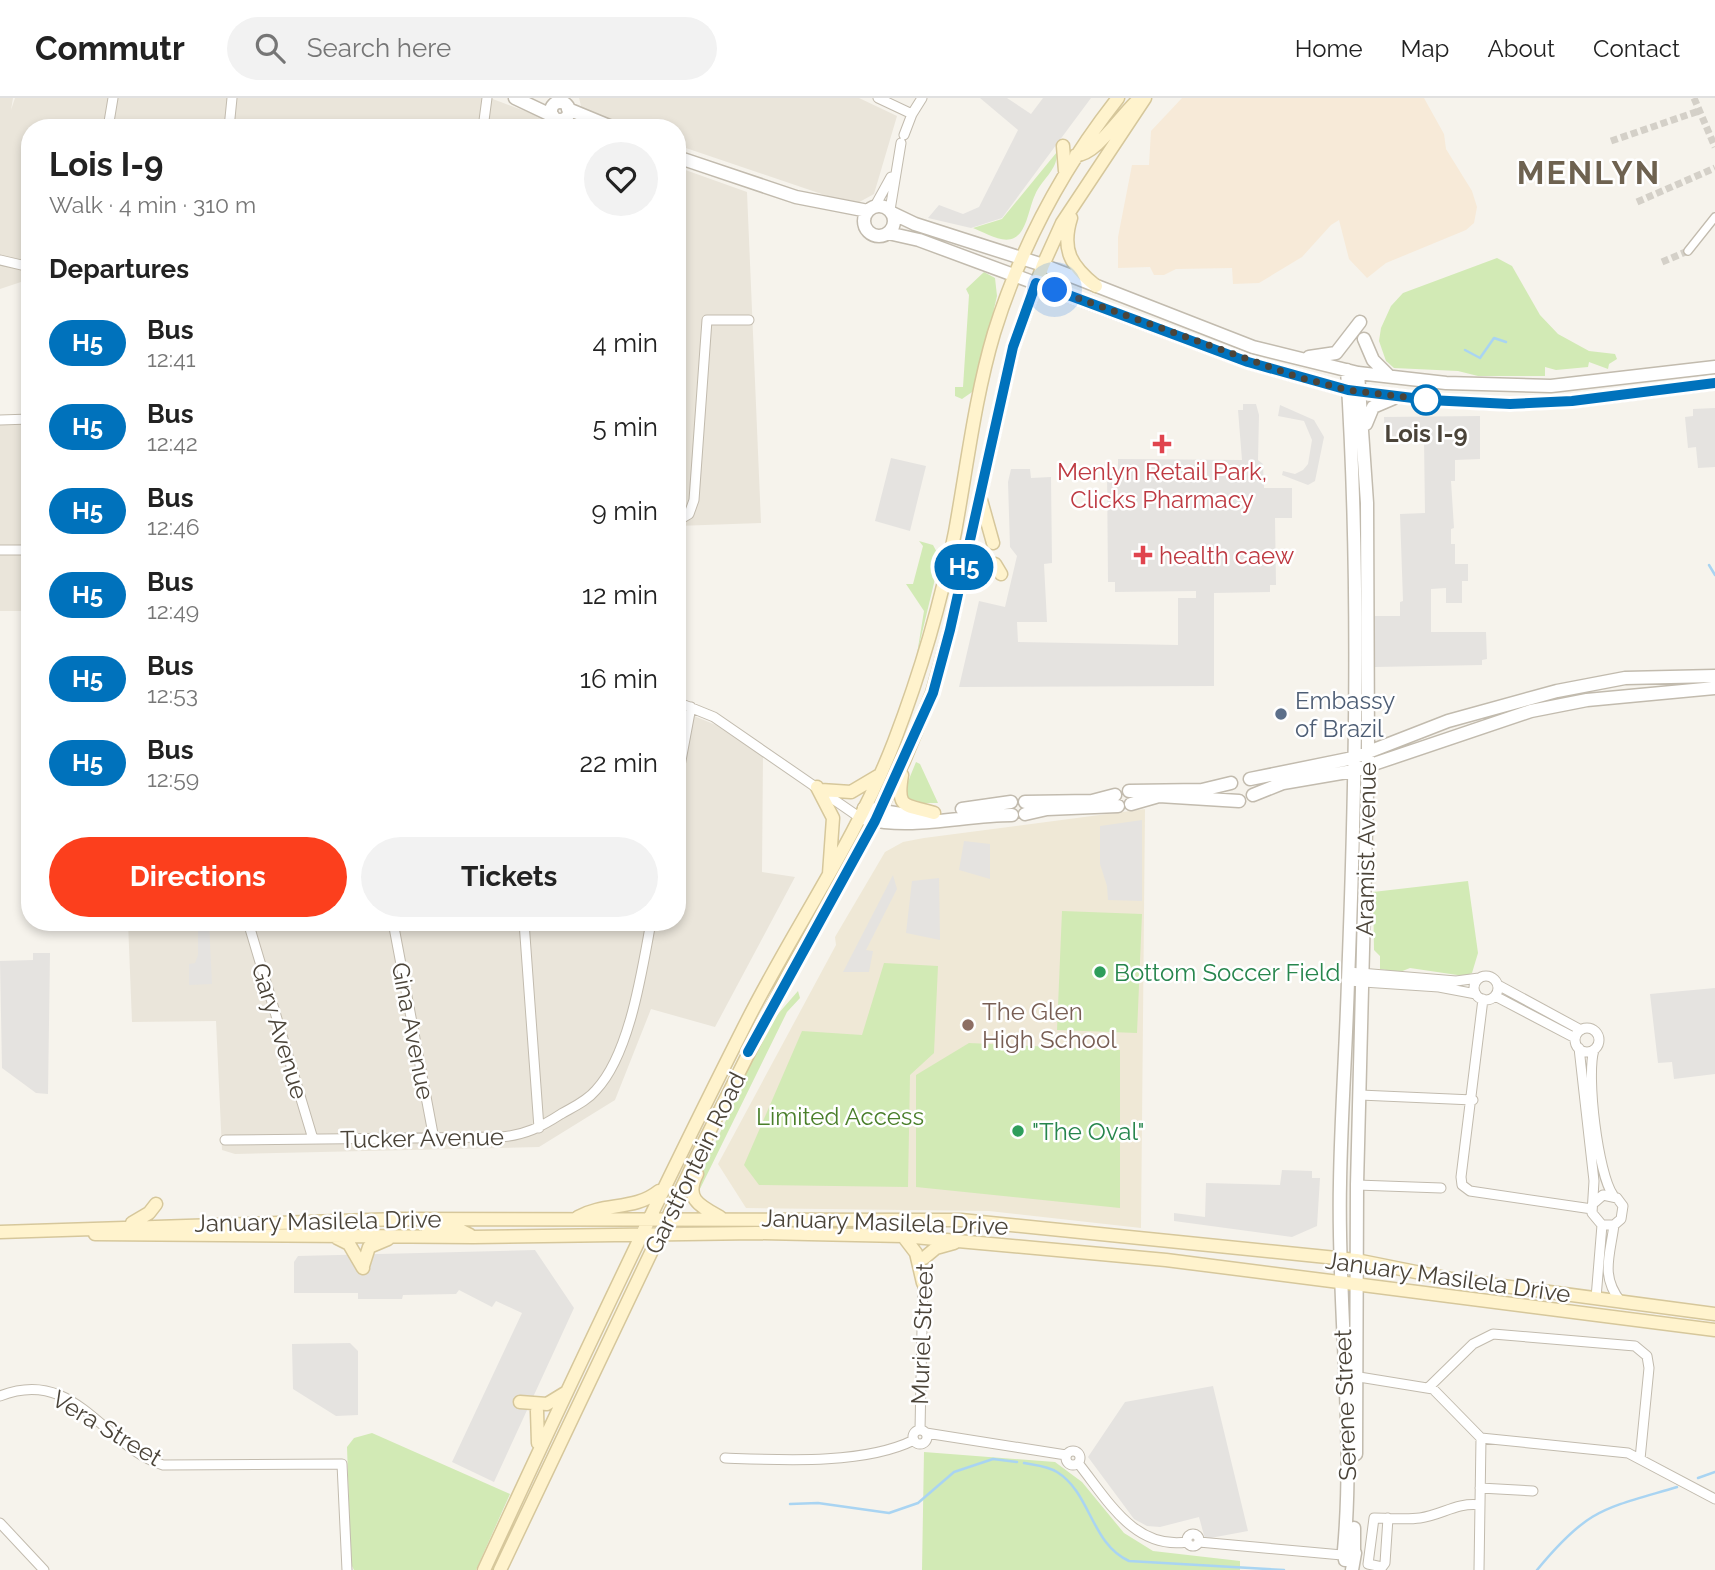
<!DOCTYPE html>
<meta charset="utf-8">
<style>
:root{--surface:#fff;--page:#f2f2f2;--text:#222;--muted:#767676;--line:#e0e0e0;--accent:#fc3f1d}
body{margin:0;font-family:Raleway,sans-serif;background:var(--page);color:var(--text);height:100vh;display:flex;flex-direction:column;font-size:26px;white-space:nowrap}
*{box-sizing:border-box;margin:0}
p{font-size:23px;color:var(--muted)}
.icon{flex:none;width:38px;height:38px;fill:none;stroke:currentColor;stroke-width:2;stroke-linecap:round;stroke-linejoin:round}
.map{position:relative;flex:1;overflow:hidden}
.drawer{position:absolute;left:21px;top:21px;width:665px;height:812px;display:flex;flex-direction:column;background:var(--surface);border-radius:28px;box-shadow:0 4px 10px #0003}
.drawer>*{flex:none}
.badge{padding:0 14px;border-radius:23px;font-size:24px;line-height:46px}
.you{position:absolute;width:35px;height:35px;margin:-18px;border:5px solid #fff;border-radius:50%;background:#1a73e8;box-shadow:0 0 0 10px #1a73e833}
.map>.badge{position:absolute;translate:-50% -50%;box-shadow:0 0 0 4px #fff}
h2{padding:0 28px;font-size:26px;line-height:63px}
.round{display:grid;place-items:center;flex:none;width:74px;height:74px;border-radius:37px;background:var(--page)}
.head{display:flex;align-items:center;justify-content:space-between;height:119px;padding:0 28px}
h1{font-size:33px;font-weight:700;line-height:52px}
.button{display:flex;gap:14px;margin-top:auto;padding:14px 28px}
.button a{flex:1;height:80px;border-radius:42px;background:var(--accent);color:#fff;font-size:28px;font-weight:700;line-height:80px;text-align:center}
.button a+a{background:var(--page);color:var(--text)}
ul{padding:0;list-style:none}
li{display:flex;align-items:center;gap:21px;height:84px;padding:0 28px}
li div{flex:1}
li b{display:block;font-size:26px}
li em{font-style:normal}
li .badge{min-width:77px;font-weight:700;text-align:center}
header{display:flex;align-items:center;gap:42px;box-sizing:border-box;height:98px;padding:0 35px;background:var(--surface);border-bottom:2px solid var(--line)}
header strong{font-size:33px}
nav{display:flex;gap:38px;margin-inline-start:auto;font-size:24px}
.search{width:490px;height:63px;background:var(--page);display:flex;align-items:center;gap:18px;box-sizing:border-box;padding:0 24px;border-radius:38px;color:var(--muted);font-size:26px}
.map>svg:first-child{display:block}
.residential{fill:#eae5da}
.commercial{fill:#f7ead8}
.education{fill:#efe8d6}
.green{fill:#d2eab5}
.parking{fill:#e5e3e0}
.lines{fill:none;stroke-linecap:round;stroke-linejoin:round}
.stream{stroke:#a9d4f2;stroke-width:2.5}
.pedestrian-tunnel{stroke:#d4d0c8;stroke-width:7;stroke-dasharray:7 3.5;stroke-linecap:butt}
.pedestrian-casing{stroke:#c2bbae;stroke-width:10}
.minor-casing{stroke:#c2bbae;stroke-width:11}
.tertiary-casing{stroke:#c2bbae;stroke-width:15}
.secondary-casing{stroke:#d6c79b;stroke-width:15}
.pedestrian{stroke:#fff;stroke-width:7}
.minor{stroke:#fff;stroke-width:9}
.tertiary{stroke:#fff;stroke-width:12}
.secondary{stroke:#fff3cd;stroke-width:12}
.line-casing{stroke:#fff;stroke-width:16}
.line{stroke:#0072bc;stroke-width:10}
.walk{stroke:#4b4439;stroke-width:7;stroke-dasharray:0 12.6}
.stop-dot{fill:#fff;stroke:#0072bc;stroke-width:3.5}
.health-dot{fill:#e0444e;stroke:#fff;stroke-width:2.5}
.service-dot{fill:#5c6f8a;stroke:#fff;stroke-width:2.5}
.leisure-dot{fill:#2e9e5b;stroke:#fff;stroke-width:2.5}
.education-dot{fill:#8d6e63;stroke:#fff;stroke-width:2.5}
.labels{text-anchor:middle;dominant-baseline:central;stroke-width:5;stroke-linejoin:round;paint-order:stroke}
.stop-label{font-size:24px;font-weight:bold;fill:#4b4439;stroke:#fff}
.health-label{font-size:24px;fill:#be3a42;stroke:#fff}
.service-label{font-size:24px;fill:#4e5e75;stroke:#fff;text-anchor:start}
.street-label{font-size:24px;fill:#4b4439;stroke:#fff}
.leisure-label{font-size:24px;fill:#27864d;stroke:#fff;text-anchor:start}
.education-label{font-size:24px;fill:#785e54;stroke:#fff;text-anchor:start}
.park-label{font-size:24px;fill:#4a7f2a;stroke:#fff}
.district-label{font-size:32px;font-weight:bold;letter-spacing:2px;fill:#6e6250;stroke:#fff}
</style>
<header>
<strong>Commutr</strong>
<div class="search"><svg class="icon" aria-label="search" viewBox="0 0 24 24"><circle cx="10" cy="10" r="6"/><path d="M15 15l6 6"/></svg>Search here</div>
<nav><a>Home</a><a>Map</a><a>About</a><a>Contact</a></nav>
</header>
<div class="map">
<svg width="1715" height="1472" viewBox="0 0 1715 1472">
<rect width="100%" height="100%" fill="#f6f3ec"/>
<!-- residential -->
<path class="residential" d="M0,0H13L11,12L15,0H490L571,30H30V181L0,191Z
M579,0H859L897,18L874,96L854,107L677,47V30H625L583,16Z
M677,69L747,94L761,425L677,428Z
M30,323V513H0V325Z
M677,611L716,627L763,658L762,774L795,779L715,929L651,911L615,1002L539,1049L235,1056L222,1052L216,923L132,924L128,824H677Z"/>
<!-- commercial -->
<path class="commercial" d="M1182,0H1424L1444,36L1446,51L1472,93L1477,109L1474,125L1466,132L1386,165L1367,180L1349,161L1339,122L1331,127L1302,159L1259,185L1233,186L1232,170L1176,171L1164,177H1154L1150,169L1118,170V139L1132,67H1149L1151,33Z"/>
<!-- education -->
<path class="education" d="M1145,711L1141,1130L989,1113L746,1110L718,1066L836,847L835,839L885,754L903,744L924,740Z"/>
<!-- green -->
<path class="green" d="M1057,54C1058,72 1041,82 1035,97C1029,109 1027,134 1014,140C1002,146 984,134 973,130L1002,121Z
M1497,160L1512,168L1540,217L1558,236L1589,253L1615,256L1617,261L1609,266L1608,271L1589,264L1588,269L1556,272L1545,269V278H1478L1458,273L1394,270L1386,263L1379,243L1381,230L1391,208L1403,195Z
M984,174L995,180L997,198L975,292L962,301L955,298V289H963L969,197L966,191Z
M919,443L933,447L940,460L917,556L924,513L906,486H913L923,448Z
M916,664L920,666L938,705H915L907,700L905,691Z
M1468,783L1478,855L1472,875L1464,878L1410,870L1400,874L1380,871V858L1374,852L1373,794Z
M1062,813L1142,816L1137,935L1057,932Z
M884,865L938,868L934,955L910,977L908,1089L759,1087L744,1067L802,933L862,937Z
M798,893L800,900L787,914L696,1099L693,1091L731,1012L737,990L771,924Z
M969,945L1120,952V1110L916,1089V977Z
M372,1335L510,1396L476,1472H354L351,1466L347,1349L354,1340Z
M924,1354L1055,1364L1082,1384L1124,1435L1153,1453L1240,1463V1472H922Z"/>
<!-- parking -->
<path class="parking" d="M980,0H1007L1031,16L1043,0H1091L1002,120L971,130L928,120L939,107L963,116L979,109L1018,32Z
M1243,306H1256L1259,317L1258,362L1263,366L1264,390H1292V420H1275L1276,487H1270V494L1214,495V588L959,589L979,503L1005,509L1017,458L1010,449L1008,384L1011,371H1030L1031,380L1051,379L1052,465L1044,466L1047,524H1017L1018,544L1178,547V500H1196V493L1115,494V484H1108L1107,371L1118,370V361L1242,362L1238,312H1243Z
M1280,307L1314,322L1324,339L1315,383L1308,387L1282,377L1283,373L1295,376L1303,372L1308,366L1312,342L1304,323L1278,318Z
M1715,310V369L1698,370L1696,349L1688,350L1685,319L1693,318V311Z
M1480,318V361L1455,362V383H1451L1454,430L1451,431V446H1455V466H1468V483H1462V505H1446V490L1431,491V534H1486L1487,561L1482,562V567L1375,569L1372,518H1400V504L1403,503L1400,416L1425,415L1424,341H1385L1384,319Z
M891,360L926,368L910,433L875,423Z
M1142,722V803L1108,802L1107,788L1100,766V728Z
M964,743L990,746V781L959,772Z
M893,777L897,791L866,852L873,853L869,874H843Z
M939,780L940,842L906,835L912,783Z
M191,824H209L212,886L189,887V866L195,865L198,857V833Z
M33,855H50L48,996L36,995L2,970L0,863L33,862Z
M1715,890V976L1674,981L1672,964L1658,965L1650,896Z
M1282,1072L1312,1073V1080H1320L1317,1128L1292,1139L1174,1123V1115L1205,1119L1206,1085L1280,1087Z
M535,1152L574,1210L494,1384L452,1364L522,1215L496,1203L492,1209L459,1192L456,1196L403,1197L402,1201H358V1195H294V1164L298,1158Z
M350,1245L358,1253V1317L336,1318L293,1291L292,1246Z
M1213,1288L1248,1433L1205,1441L1199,1419L1160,1429L1147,1428L1134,1421L1088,1359L1125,1304Z"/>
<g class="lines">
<!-- stream -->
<path class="stream" d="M1465,252L1480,260L1494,240L1506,244
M1709,467L1715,477
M1024,1365C1034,1367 1048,1368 1057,1374C1091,1395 1091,1446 1129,1463L1284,1472
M1698,1380L1715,1374
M790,1406L818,1405L889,1415L918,1405L954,1374L993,1361L1017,1364
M1537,1472C1588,1410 1603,1411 1677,1389"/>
<!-- pedestrian-tunnel -->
<path class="pedestrian-tunnel" d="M1694,0L1715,49
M1611,43L1699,13
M1637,104L1715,70
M1662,164L1688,153"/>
<defs>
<path id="pedestrian" d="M1688,153L1715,119"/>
<path id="minor" d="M878,0L912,16
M557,5L558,0
M108,30L113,0
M229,30L232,0
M483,30L487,0
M904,37L912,16L922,0
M875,108L891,79
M890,112L901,45
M0,162L30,169
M0,322L30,321
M677,423L689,416L694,402L707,222H749
M0,452H30
M677,604L714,619L859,719
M677,684L691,609
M248,824L313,1041
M393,824L434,1041
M524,824L539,1030
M1348,874L1456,883L1479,880
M1474 890a12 12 0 1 1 24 0a12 12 0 1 1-24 0Z
M1348,883L1439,889L1476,896
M1498,887L1581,932
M1495,898L1575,940
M1483,901L1461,1079L1462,1087L1470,1093L1592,1111
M1575 942a12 12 0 1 1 24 0a12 12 0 1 1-24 0Z
M1579,950L1594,1083L1592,1115L1602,1127H1614L1621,1121L1623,1108L1617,1100L1603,1097L1595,1104
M1594,952C1586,977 1598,1076 1613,1097
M1360,997L1473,1002
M225,1042L501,1039C525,1037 541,1029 561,1016C573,1009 587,1003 596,992C630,956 642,872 651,824
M1357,1087L1441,1090
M1614,1127C1610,1158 1600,1178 1621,1204
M1596,1200L1602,1127
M1353,1278L1433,1291L1481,1340L1628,1355L1715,1401
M1429,1289L1473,1246L1493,1236L1635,1248L1647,1258L1649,1270L1640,1361
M0,1298C75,1268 103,1348 163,1367L342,1366L347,1472
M913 1339a7 7 0 1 1 14 0a7 7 0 1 1-14 0Z
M920,1332L923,1180
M926,1335L1066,1357
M1066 1360a7 7 0 1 1 14 0a7 7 0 1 1-14 0Z
M725,1360C780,1362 864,1367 914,1342
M1078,1365C1107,1401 1134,1452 1187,1444
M1480,1390L1533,1393
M1388,1420L1385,1465L1382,1469L1368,1466L1374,1420C1389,1420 1405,1422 1420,1420C1442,1417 1457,1404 1480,1407
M0,1425L44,1472
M1187 1442a6 6 0 1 1 12 0a6 6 0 1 1-12 0Z
M1199,1444L1342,1457
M1479,1472L1481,1340"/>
<path id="tertiary" d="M515,0L553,18
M551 13a9 9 0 1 1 18 0a9 9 0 1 1-18 0Z
M568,11L614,30
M677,59L796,99L868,113
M864 123a15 15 0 1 1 30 0a15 15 0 1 1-30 0Z
M892,115L915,126L1043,167L1253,249L1358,275L1446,285L1551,288L1715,269
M888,135L919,142L1248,264L1348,292L1429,302L1510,306L1572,303L1715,285
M1364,241L1373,262L1389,278
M1309,259L1336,255L1360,224
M1366,326L1373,309L1394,300
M1250,681L1353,660L1448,623L1557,593L1625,580L1715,578
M1129,693L1202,692L1231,685
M1253,697L1283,685L1353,673L1531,613L1587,602L1715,590
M1025,704L1092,703L1115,697
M1131,706L1159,698L1239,703
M864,710L901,716L930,715
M962,711L1011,704
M1025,716L1047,711L1118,708
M866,721C914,732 964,717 1012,717
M1356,1356L1357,1087L1368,655L1367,405L1358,275
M1344,1452C1355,1330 1337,1207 1340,1085C1341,1018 1346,951 1348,883C1356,681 1360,474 1347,272
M1354,1453V1430
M1352,1472L1355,1455L1350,1451L1344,1452L1345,1462L1354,1461"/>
<path id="secondary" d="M1063,48L1065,73
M1076,57C1095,58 1121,17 1138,2
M1071,120C1061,152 1071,168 1096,188
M981,402L993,445
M962,487L976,469L986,464L995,466L1001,476
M902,677C896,713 906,706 934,715
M817,689L833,720L829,776
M821,692L851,694L878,678
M697,1076C684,1101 700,1108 720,1119
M578,1119C605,1104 634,1113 659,1093
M132,1125L149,1115L156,1106
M427,1129L456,1130L470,1137
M0,1134L399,1121L961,1122L1356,1162L1451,1181L1715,1216
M95,1136L473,1139L757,1135L903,1138L1166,1162L1715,1232
M903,1138L916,1155L923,1185
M337,1140L349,1146L363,1170
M924,1160L936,1150L954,1145
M363,1168L369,1149L388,1141
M520,1304L547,1306L565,1295
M537,1313L538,1345
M484,1472C568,1290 653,1109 743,931C791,834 855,745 894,644C920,576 941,505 955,434C967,368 975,299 994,235C1021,148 1062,71 1118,0
M500,1472L696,1060L789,875L875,723L904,663L932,595L950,532L1013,249L1043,167L1062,125L1145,0"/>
</defs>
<!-- pedestrian casing -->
<use href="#pedestrian" class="pedestrian-casing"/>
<!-- minor casing -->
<use href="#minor" class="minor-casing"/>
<!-- tertiary casing -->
<use href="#tertiary" class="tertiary-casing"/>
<!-- secondary casing -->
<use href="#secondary" class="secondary-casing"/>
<!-- pedestrian -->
<use href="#pedestrian" class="pedestrian"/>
<!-- minor -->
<use href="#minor" class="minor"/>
<!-- tertiary -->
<use href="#tertiary" class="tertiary"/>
<!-- secondary -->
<use href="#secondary" class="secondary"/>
</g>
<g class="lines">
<defs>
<path id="line" d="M748,954L875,723L933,595L950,532L1013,249L1036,185L1248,264L1348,292L1429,302L1510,306L1572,303L1715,285"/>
</defs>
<!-- line casing -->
<use href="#line" class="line-casing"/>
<!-- line -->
<use href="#line" class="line"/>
<!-- walk -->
<path class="walk" d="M1055,192L1298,279L1348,292L1429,302H1426"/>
</g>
<!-- markers -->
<circle class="stop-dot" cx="1426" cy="302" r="14"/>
<g class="health-dot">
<path d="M1158.5 335.5h7v7h7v7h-7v7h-7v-7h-7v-7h7z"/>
<path d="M1139.5 446.5h7v7h7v7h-7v7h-7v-7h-7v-7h7z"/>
</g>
<circle class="service-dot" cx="1281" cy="616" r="7"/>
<g class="leisure-dot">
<circle cx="1100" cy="874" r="7"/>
<circle cx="1018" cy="1033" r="7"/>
</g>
<circle class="education-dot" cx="968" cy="927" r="7"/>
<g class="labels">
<!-- stop labels -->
<g class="stop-label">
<text x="1426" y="335">Lois I-9</text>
</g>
<!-- health labels -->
<g class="health-label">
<text x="1162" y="373">Menlyn Retail Park,<tspan x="1162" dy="28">Clicks Pharmacy</tspan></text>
<text x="1159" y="457" text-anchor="start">health caew</text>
</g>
<!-- service labels -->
<g class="service-label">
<text x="1295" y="602">Embassy<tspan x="1295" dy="28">of Brazil</tspan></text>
</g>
<!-- street labels -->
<g class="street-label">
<text transform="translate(1366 751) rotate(-89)">Aramist Avenue</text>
<text transform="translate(280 933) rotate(73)">Gary Avenue</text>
<text transform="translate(413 933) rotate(79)">Gina Avenue</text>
<text transform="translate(422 1040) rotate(-1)">Tucker Avenue</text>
<text transform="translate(695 1065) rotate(-64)">Garstfontein Road</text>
<text transform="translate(318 1123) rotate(-1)">January Masilela Drive</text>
<text transform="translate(885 1124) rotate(2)">January Masilela Drive</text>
<text transform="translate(1448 1179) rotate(8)">January Masilela Drive</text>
<text transform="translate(922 1236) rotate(-88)">Muriel Street</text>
<text transform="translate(1345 1307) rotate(-92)">Serene Street</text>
<text transform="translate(107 1330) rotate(31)">Vera Street</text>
</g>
<!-- leisure labels -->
<g class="leisure-label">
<text x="1114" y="874">Bottom Soccer Field</text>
<text x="1032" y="1033">"The Oval"</text>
</g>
<!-- education labels -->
<g class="education-label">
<text x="982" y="913">The Glen<tspan x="982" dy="28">High School</tspan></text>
</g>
<!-- park labels -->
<g class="park-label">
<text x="840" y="1018">Limited Access</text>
</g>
<!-- district labels -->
<g class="district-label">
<text x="1589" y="74">MENLYN</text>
</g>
</g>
</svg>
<div class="you" style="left:1055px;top:192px"></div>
<b class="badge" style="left:964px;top:469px;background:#0072bc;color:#fff">H5</b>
<section class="drawer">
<div class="head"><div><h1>Lois I-9</h1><p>Walk · 4 min · 310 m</p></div><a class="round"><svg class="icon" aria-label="heart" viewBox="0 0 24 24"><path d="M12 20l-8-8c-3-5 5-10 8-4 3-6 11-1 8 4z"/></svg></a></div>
<h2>Departures</h2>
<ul>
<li><span class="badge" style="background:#0072bc;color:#fff">H5</span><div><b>Bus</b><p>12:41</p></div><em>4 min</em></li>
<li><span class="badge" style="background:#0072bc;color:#fff">H5</span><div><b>Bus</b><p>12:42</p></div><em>5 min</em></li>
<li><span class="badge" style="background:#0072bc;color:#fff">H5</span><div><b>Bus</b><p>12:46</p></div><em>9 min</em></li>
<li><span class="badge" style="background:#0072bc;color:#fff">H5</span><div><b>Bus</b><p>12:49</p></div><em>12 min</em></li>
<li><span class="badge" style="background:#0072bc;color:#fff">H5</span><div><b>Bus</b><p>12:53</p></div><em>16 min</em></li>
<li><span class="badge" style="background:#0072bc;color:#fff">H5</span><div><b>Bus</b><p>12:59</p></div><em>22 min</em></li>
</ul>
<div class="button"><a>Directions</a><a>Tickets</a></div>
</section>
</div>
